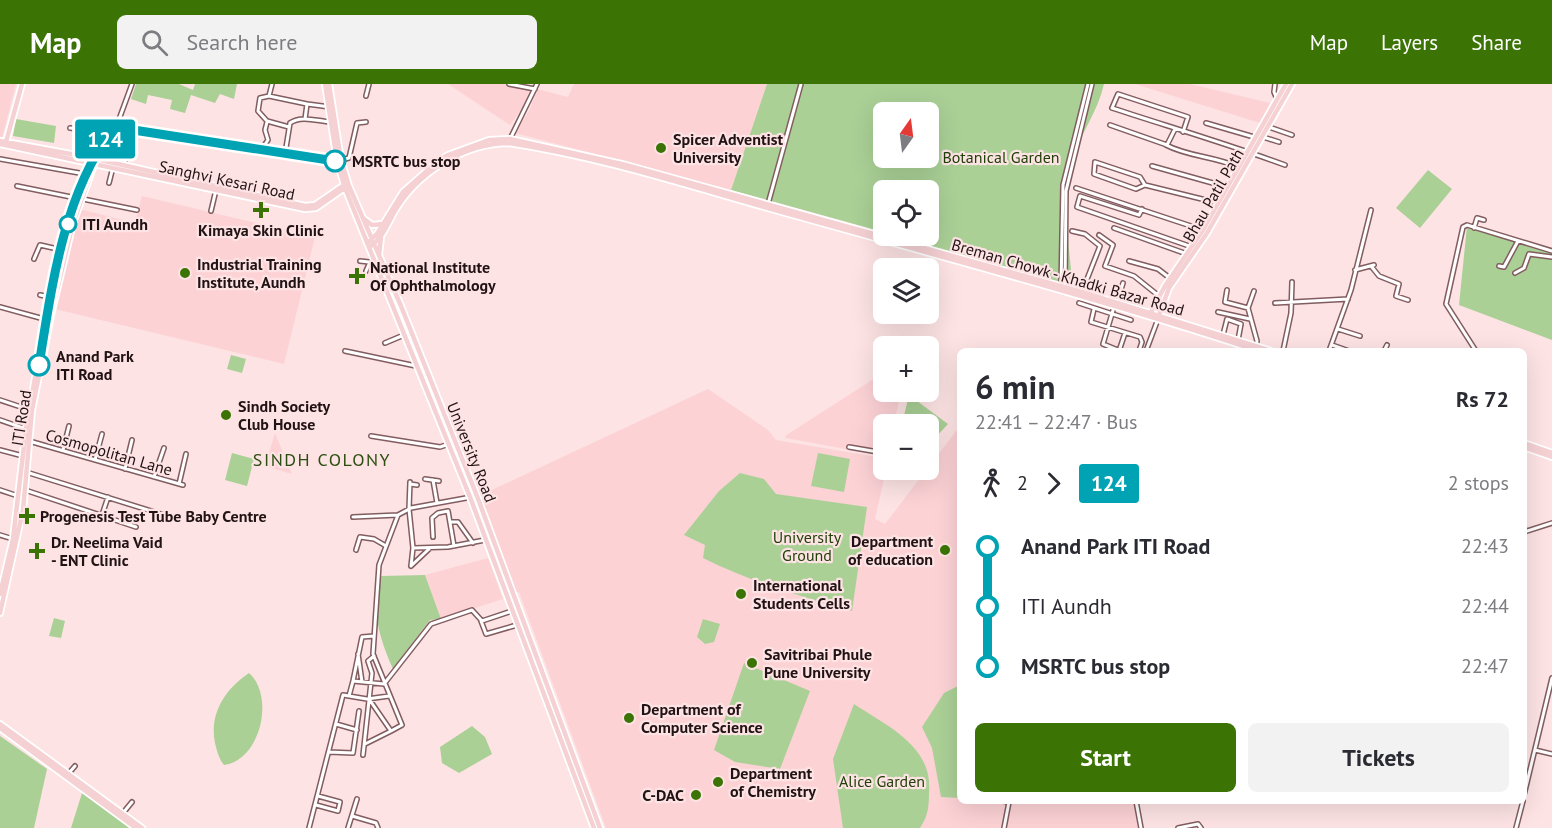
<!DOCTYPE html>
<meta charset="utf-8">
<style>
:root{--surface:#fff;--page:#f2f2f3;--text:#2b2b33;--muted:#7c7c81;--accent:#3b7404}
body{margin:0;font-family:"PT Sans",sans-serif;background:var(--page);color:var(--text);height:100vh;display:flex;flex-direction:column;font-size:22px;white-space:nowrap}
*{box-sizing:border-box;margin:0}
p{font-size:20px;color:var(--muted)}
.icon{flex:none;width:33px;height:33px;fill:none;stroke:currentColor;stroke-width:2;stroke-linecap:round;stroke-linejoin:round}
.map{position:relative;flex:1;overflow:hidden}
.side{position:absolute;left:957px;top:264px;width:570px;height:456px;display:flex;flex-direction:column;background:var(--surface);border-radius:9px;box-shadow:0 6px 24px #0002}
.side>*{flex:none}
.badge{padding:0 12px;border-radius:4px;font-size:21px;line-height:39px}
.needle{width:39px;rotate:14deg}
.fabs{position:absolute;left:873px;top:18px;display:grid;gap:12px}
.fabs a{display:grid;place-items:center;width:66px;height:66px;border-radius:9px;background:var(--surface);box-shadow:0 6px 24px #0002;font-size:30px}
.map>.badge{position:absolute;translate:-50% -50%;box-shadow:0 0 0 3px #fff}
.legs{display:flex;align-items:center;gap:9px;height:66px;padding:0 18px;font-size:20px}
.legs p{margin-inline-start:auto}
.headline{display:flex;align-items:center;justify-content:space-between;height:102px;padding:0 18px}
h1{font-size:33px;font-weight:600;line-height:45px}
.cta{display:flex;gap:12px;margin-top:auto;padding:12px 18px}
.cta a{flex:1;height:69px;border-radius:9px;background:var(--accent);color:#fff;font-size:24px;font-weight:600;line-height:69px;text-align:center}
.cta a+a{background:var(--page);color:var(--text)}
ul{padding:0 18px;list-style:none}
li{display:flex;align-items:center;gap:21px;height:60px;font-size:22px}
li i{display:grid;place-items:center;width:9px;height:100%;margin:0 8px;background:currentColor}
li i::after{content:'';width:15px;height:15px;margin:-8px;border:4px solid;border-radius:50%;background:var(--surface)}
li p{margin-inline-start:auto}
li:first-child i{background:linear-gradient(#0000 50%,currentColor 0)}
li:last-child i{background:linear-gradient(currentColor 50%,#0000 0)}
header{display:flex;align-items:center;gap:36px;box-sizing:border-box;height:84px;padding:0 30px;background:var(--accent);color:#fff}
header strong{font-size:28px}
nav{display:flex;gap:33px;margin-inline-start:auto;font-size:21px}
.search{width:420px;height:54px;background:var(--page);display:flex;align-items:center;gap:15px;box-sizing:border-box;padding:0 21px;border-radius:9px;color:var(--muted);font-size:22px}
.map>svg:first-child{display:block}
.built{fill:#fcd2d5}
.green{fill:#aad096;fill-rule:evenodd}
.lines{fill:none;stroke-linecap:round;stroke-linejoin:round}
.minor-casing{stroke:#825d60;stroke-width:6}
.major-casing{stroke:#fff;stroke-width:8}
.minor{stroke:#fff;stroke-width:3}
.major{stroke:#f5d1d4;stroke-width:4.5}
.line-1-casing{stroke:#fff;stroke-width:14}
.line-1{stroke:#00a3b4;stroke-width:9}
.poi-dot{fill:#3b7404;stroke:#fde3e4;stroke-width:2}
.stop-1-dot{fill:#fff;stroke:#00a3b4;stroke-width:3}
.labels{text-anchor:middle;dominant-baseline:central;stroke-width:4.5;stroke-linejoin:round;paint-order:stroke}
.poi-label{font-size:16px;font-weight:bold;fill:#211214;stroke:#fde3e4;text-anchor:start}
.park-label{font-size:16px;fill:#204007;stroke:#fde3e4}
.stop-label{font-size:16px;font-weight:bold;fill:#211214;stroke:#fde3e4;text-anchor:start}
.street-label{font-size:16px;fill:#211214;stroke:#fde3e4}
.neighbourhood-label{font-size:18px;letter-spacing:1.5px;fill:#2b4f10;stroke:#fde3e4}
</style>
<header>
<strong>Map</strong>
<div class="search"><svg class="icon" aria-label="search" viewBox="0 0 24 24"><circle cx="10" cy="10" r="6"/><path d="M15 15l6 6"/></svg>Search here</div>
<nav><a>Map</a><a>Layers</a><a>Share</a></nav>
</header>
<div class="map">
<svg width="1552" height="744" viewBox="0 0 1552 744">
<rect width="100%" height="100%" fill="#fde3e4"/>
<!-- built -->
<path class="built" d="M0,0H16L2,54H0Z
M448,0H517L531,4L521,26L510,41Z
M574,0H767L731,106L515,49L530,25L537,5L568,13Z
M1135,0H1190L1270,19L1260,39Z
M142,112L315,153L284,280L55,225L79,125L135,139Z
M883,289L884,308H901L894,340H884L883,372L786,354L785,352Z
M708,305L768,346L776,356L883,374L884,386H886L875,435L885,440L960,342V717H1133L1138,744H606L519,508L514,509L479,412Z
M275,349L292,390L265,382Z
M488,474L503,515L441,535L425,491Z"/>
<!-- green -->
<path class="green" d="M136,0H179L193,6L195,0H237L234,15L220,10L215,19L191,11L185,29L170,25L172,16L148,11L146,20L131,15Z
M767,0H1104C1098,27 1082,47 1074,72C1062,113 1068,160 1073,202L894,152H928V106H884L883,148L731,106ZM884,28H928V74H884Z
M16,35L56,42L54,59L13,52Z
M1428,86L1452,105L1420,144L1396,124Z
M1467,142L1552,166V256L1459,221Z
M231,271L246,275L242,289L227,285Z
M909,311L948,340L933,356L929,354L928,340H902Z
M232,369L254,375L247,402L225,396Z
M818,369L850,375L844,408L811,402Z
M740,389L764,395L776,410L867,423L852,527C801,512 751,498 703,474L705,461L684,451L719,407Z
M425,491L441,535L430,536L393,585C380,557 369,521 381,492Z
M54,534L65,537L61,554L49,552Z
M703,535L720,540L714,558L705,560L697,553Z
M744,579L810,607L780,685L735,678L714,666Z
M249,589C275,612 261,676 224,681C219,675 217,667 215,659C209,630 225,605 249,589Z
M960,601V714L941,713L932,664L922,643L944,609Z
M854,620C887,642 933,662 929,708C929,723 928,732 920,744H843L833,675Z
M472,642L485,653L492,670L459,689L442,679L440,663Z
M0,652L47,685L34,744H0Z
M83,706L86,710L130,744H71Z"/>
<g class="lines">
<defs>
<path id="minor" d="M509,0L535,5
M1275,0L1274,8L1277,15
M269,12L272,0
M366,12L369,0
M305,35L307,20L330,23
M1206,39L1254,53
M1110,41L1167,61L1175,45
M289,43L267,37L258,27L260,14L269,12L307,20
M1269,43L1292,51
M70,44L94,47L106,53
M114,45L337,77
M1183,48L1188,33L1118,10L1112,24C1170,43 1228,60 1285,81
M1263,53L1279,58
M509,57L537,0
M1166,61C1189,73 1214,72 1238,83
M261,66L268,56L265,46L267,38
M285,70L290,39C301,31 317,37 330,38
M92,74L114,45
M97,74L114,49L132,0
M0,75L85,90
M341,76L349,74L357,39L366,38
M113,78L118,60
M124,81L129,60
M1152,82L1227,103
M109,99L113,83
M1145,101L1136,105L1094,90L1095,78L1140,93L1145,101L1218,119
M17,102L76,114
M1076,104L1203,146
M83,115L137,126
M768,120L801,0
M1142,125L1139,131L1080,112L1077,123L1192,163
M211,127L216,106
M1114,144L1187,170
M1474,144L1477,134L1484,136
M1072,147L1085,150L1100,162L1082,208
M1099,151L1113,161L1105,182L1134,192L1159,212
M34,175L40,161L62,166
M360,177L369,178
M1129,177L1158,185L1171,195
M1371,182L1379,192L1399,200L1396,212L1408,216
M1499,182L1504,183L1518,157
M1355,186L1374,181
M366,187L370,178H376
M1515,189L1524,184L1529,170L1552,173
M1061,202L1063,101L1088,0
M1065,203L1066,107L1092,0
M1227,206L1225,218L1248,224
M1254,207L1248,224L1257,257L1256,262
M40,211L50,213
M1079,219L1131,236
M1117,219L1123,199
M1275,219L1348,215
M0,223L44,235
M1114,223L1103,260L1120,267
M1094,225L1091,238L1140,253L1142,258L1139,267
M1218,228L1250,235
M1227,235L1241,240L1238,256
M1338,245L1360,252
M1223,251L1227,235
M385,259L404,251
M1332,261L1349,267
M345,267L416,282
M1119,267L1125,249
M1146,267L1158,235
M1283,267L1291,229L1292,198
M1329,267L1351,206L1371,126
M1384,267L1387,261
M1476,267L1446,220L1463,143L1467,141L1552,167
M0,316L30,326
M0,336L26,345
M371,352L440,363L449,360
M29,357L183,401
M849,363L884,369
M0,366L23,372
M63,366L69,342
M95,376L102,350
M125,385L132,356
M26,388L164,431
M154,393L164,364
M425,395L439,397
M433,396L437,419
M410,398L409,425L413,464L448,463L485,456
M179,400L186,370
M410,400L417,401
M0,406L18,412
M25,406L136,443
M102,431L108,413
M353,433L398,431
M450,438H458L473,459
M1524,448L1552,439
M0,451L13,455
M433,453L432,434L438,429L448,427L454,462
M356,466L360,453L374,455L386,462
M411,482L429,465
M411,482L413,464
M481,537L486,550L517,541
M358,570L362,598
M353,597L362,553L374,552
M389,612L367,615L349,612L353,597L384,600L431,540L472,526L482,537L512,527
M369,615L391,647L402,641L373,570L379,481L398,431L411,424L477,412
M336,640L357,646
M365,660L391,647
M1535,666L1552,670
M329,668L353,669L359,627
M363,671L372,589L368,577L374,572
M69,689L75,682
M1524,711L1552,594
M1003,717L1009,718L1004,744
M1136,717L1141,744
M316,721L338,727L340,718L318,712
M123,729L132,718
M352,732L376,739L378,744
M309,744L343,611L349,612
M348,744L357,715
M1178,744L1198,740L1201,744
M1516,744L1523,717"/>
<path id="major" d="M325,0L337,77L345,104L470,413L594,744
M329,0L341,76L349,102L401,222L477,412L600,744
M0,57L87,73L305,122L315,121L344,101
M6,58L22,0
M0,60L305,125L316,124L346,103
M364,135L372,141L383,140
M367,159L377,150L403,108L437,78L448,71L489,56L510,55L626,81L1082,208L1271,267
M369,163C383,155 388,138 396,125C419,88 465,59 509,59C608,74 704,107 800,133C953,176 1107,217 1259,267
M379,171L381,153
M1150,230L1165,202L1203,146L1286,0
M1158,234L1169,204L1207,149L1292,0
M1524,359L1552,369
M1524,363L1552,373
M0,510L13,455L26,345L47,226L75,116L92,75
M0,529L23,426L32,326L52,227L73,139L96,76
M0,640L142,744
M0,644L136,744"/>
</defs>
<!-- minor casing -->
<use href="#minor" class="minor-casing"/>
<!-- major casing -->
<use href="#major" class="major-casing"/>
<!-- minor -->
<use href="#minor" class="minor"/>
<!-- major -->
<use href="#major" class="major"/>
</g>
<g class="lines">
<defs>
<path id="line-1" d="M39,281C52,201 63,114 111,47L127,45L335,77"/>
</defs>
<!-- line-1 casing -->
<use href="#line-1" class="line-1-casing"/>
<!-- line-1 -->
<use href="#line-1" class="line-1"/>
</g>
<!-- markers -->
<g class="poi-dot">
<circle cx="661" cy="64" r="6"/>
<path d="M258 117h6v6h6v6h-6v6h-6v-6h-6v-6h6z"/>
<circle cx="185" cy="189" r="6"/>
<path d="M354 183h6v6h6v6h-6v6h-6v-6h-6v-6h6z"/>
<circle cx="226" cy="331" r="6"/>
<path d="M24 423h6v6h6v6h-6v6h-6v-6h-6v-6h6z"/>
<circle cx="945" cy="466" r="6"/>
<path d="M34 458h6v6h6v6h-6v6h-6v-6h-6v-6h6z"/>
<circle cx="741" cy="510" r="6"/>
<circle cx="752" cy="579" r="6"/>
<circle cx="629" cy="634" r="6"/>
<circle cx="718" cy="698" r="6"/>
<circle cx="696" cy="711" r="6"/>
</g>
<g class="stop-1-dot">
<circle cx="335" cy="77" r="10"/>
<circle cx="68" cy="140" r="8"/>
<circle cx="39" cy="281" r="10"/>
</g>
<g class="labels">
<!-- poi labels -->
<g class="poi-label">
<text x="673" y="55">Spicer Adventist<tspan x="673" dy="18">University</tspan></text>
<text x="261" y="146" text-anchor="middle">Kimaya Skin Clinic</text>
<text x="197" y="180">Industrial Training<tspan x="197" dy="18">Institute, Aundh</tspan></text>
<text x="370" y="183">National Institute<tspan x="370" dy="18">Of Ophthalmology</tspan></text>
<text x="238" y="322">Sindh Society<tspan x="238" dy="18">Club House</tspan></text>
<text x="40" y="432">Progenesis Test Tube Baby Centre</text>
<text x="933" y="457" text-anchor="end">Department<tspan x="933" dy="18">of education</tspan></text>
<text x="51" y="458">Dr. Neelima Vaid<tspan x="51" dy="18">- ENT Clinic</tspan></text>
<text x="753" y="501">International<tspan x="753" dy="18">Students Cells</tspan></text>
<text x="764" y="570">Savitribai Phule<tspan x="764" dy="18">Pune University</tspan></text>
<text x="641" y="625">Department of<tspan x="641" dy="18">Computer Science</tspan></text>
<text x="730" y="689">Department<tspan x="730" dy="18">of Chemistry</tspan></text>
<text x="684" y="711" text-anchor="end">C-DAC</text>
</g>
<!-- park labels -->
<g class="park-label">
<text x="1001" y="73">Botanical Garden</text>
<text x="807" y="453">University<tspan x="807" dy="18">Ground</tspan></text>
<text x="882" y="697">Alice Garden</text>
</g>
<!-- stop labels -->
<g class="stop-label">
<text x="352" y="77">MSRTC bus stop</text>
<text x="82" y="140">ITI Aundh</text>
<text x="56" y="272">Anand Park<tspan x="56" dy="18">ITI Road</tspan></text>
</g>
<!-- street labels -->
<g class="street-label">
<text transform="translate(227 96) rotate(12)">Sanghvi Kesari Road</text>
<text transform="translate(1213 111) rotate(-60)">Bhau Patil Path</text>
<text transform="translate(1068 193) rotate(16)">Breman Chowk - Khadki Bazar Road</text>
<text transform="translate(21 334) rotate(-81)">ITI Road</text>
<text transform="translate(109 368) rotate(16)">Cosmopolitan Lane</text>
<text transform="translate(472 368) rotate(68)">University Road</text>
</g>
<!-- neighbourhood labels -->
<g class="neighbourhood-label">
<text x="322" y="375">SINDH COLONY</text>
</g>
</g>
</svg>
<div class="fabs">
<a><svg class="needle" viewBox="-14 -14 28 28"><path d="M0-13l5 13h-10z" fill="#e53935"/><path d="M0 13l5-13h-10z" fill="#7c7c81"/></svg></a>
<a><svg class="icon" aria-label="locate" viewBox="0 0 24 24"><circle cx="12" cy="12" r="6"/><path d="M12 2v4M12 18v4M2 12h4M18 12h4"/></svg></a>
<a><svg class="icon" aria-label="layers" viewBox="0 0 24 24"><path d="M12 4l9 5-9 5-9-5zM3 14l9 5 9-5"/></svg></a>
<a>+</a>
<a>−</a>
</div>
<b class="badge" style="left:105px;top:55px;background:#00a3b4;color:#fff">124</b>
<section class="side">
<div class="headline"><div><h1>6 min</h1><p>22:41 – 22:47 · Bus</p></div><b>Rs 72</b></div>
<div class="legs"><svg class="icon" aria-label="walk" viewBox="0 0 24 24"><circle cx="13" cy="4" r="2"/><path d="M13 8l-2 6 4 7M11 14l-3 7M7 12l3-4h3l4 4"/></svg>2<svg class="icon" aria-label="forward" viewBox="0 0 24 24"><path d="M9 5l7 7-7 7"/></svg><b class="badge" style="background:#00a3b4;color:#fff">124</b><p>2 stops</p></div>
<ul>
<li><i style="color:#00a3b4"></i><b>Anand Park ITI Road</b><p>22:43</p></li>
<li><i style="color:#00a3b4"></i><span>ITI Aundh</span><p>22:44</p></li>
<li><i style="color:#00a3b4"></i><b>MSRTC bus stop</b><p>22:47</p></li>
</ul>
<div class="cta"><a>Start</a><a>Tickets</a></div>
</section>
</div>
